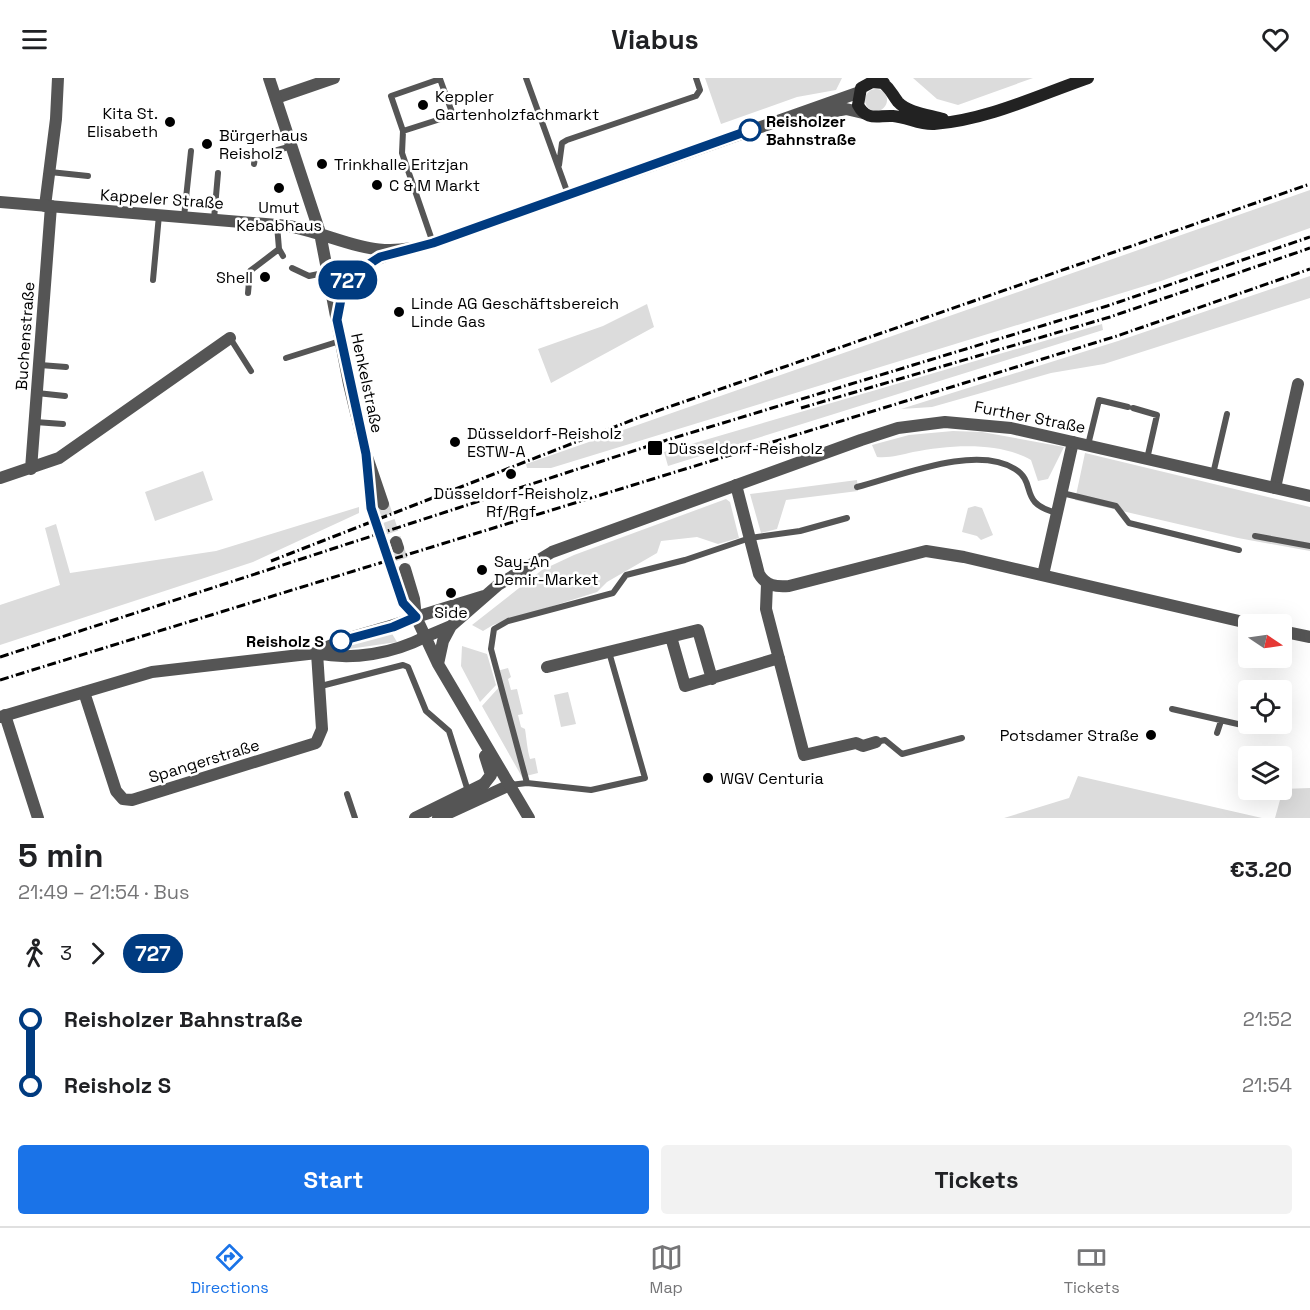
<!DOCTYPE html>
<meta charset="utf-8">
<style>
:root{--surface:#fff;--page:#f2f2f2;--text:#202124;--muted:#757577;--line:#e0e0e0;--accent:#1a73e8}
body{margin:0;font-family:"Space Grotesk",sans-serif;background:var(--page);color:var(--text);height:100vh;display:flex;flex-direction:column;font-size:22px;white-space:nowrap}
*{box-sizing:border-box;margin:0}
p{font-size:20px;color:var(--muted)}
.icon{flex:none;width:33px;height:33px;fill:none;stroke:currentColor;stroke-width:2;stroke-linecap:round;stroke-linejoin:round}
.map{position:relative;height:740px;overflow:hidden}
.sheet{display:flex;flex-direction:column;background:var(--surface);flex:1}
.sheet>*{flex:none}
.badge{padding:0 12px;border-radius:20px;font-size:21px;line-height:39px}
.needle{width:39px;rotate:103deg}
.controls{position:absolute;left:1238px;top:536px;display:grid;gap:12px}
.controls a{display:grid;place-items:center;width:54px;height:54px;border-radius:6px;background:var(--surface);box-shadow:0 6px 24px #0002;font-size:30px}
.map>.badge{position:absolute;translate:-50% -50%;box-shadow:0 0 0 3px #fff}
.legs{display:flex;align-items:center;gap:9px;height:66px;padding:0 18px;font-size:20px}
.legs p{margin-inline-start:auto}
.summary{display:flex;align-items:center;justify-content:space-between;height:102px;padding:0 18px}
h1{font-size:33px;font-weight:600;line-height:45px}
.primary-button{display:flex;gap:12px;margin-top:auto;padding:12px 18px}
.primary-button a{flex:1;height:69px;border-radius:6px;background:var(--accent);color:#fff;font-size:24px;font-weight:600;line-height:69px;text-align:center}
.primary-button a+a{background:var(--page);color:var(--text)}
ul{padding:0 18px;list-style:none}
li{display:flex;align-items:center;gap:21px;height:66px;font-size:22px}
li i{display:grid;place-items:center;width:9px;height:100%;margin:0 8px;background:currentColor}
li i::after{content:'';width:15px;height:15px;margin:-8px;border:4px solid;border-radius:50%;background:var(--surface)}
li p{margin-inline-start:auto}
li:first-child i{background:linear-gradient(#0000 50%,currentColor 0)}
li:last-child i{background:linear-gradient(currentColor 50%,#0000 0)}
header{display:flex;justify-content:space-between;align-items:center;height:78px;padding:0 18px;background:var(--surface);font-size:27px;font-weight:600}
.dock{display:flex;justify-content:space-around;align-items:center;height:84px;border-top:2px solid var(--line);background:var(--surface);font-size:16px;color:var(--muted)}
.dock a{display:grid;justify-items:center;gap:3px}
.dock .active{color:var(--accent)}
.map>svg:first-child{display:block}
.green{fill:#dcdcdc}
.lines{fill:none;stroke-linecap:round;stroke-linejoin:round}
.tertiary-tunnel{stroke:#d9d9d9;stroke-width:12;stroke-dasharray:12 6;stroke-linecap:butt}
.service{stroke:#555;stroke-width:6}
.minor{stroke:#555;stroke-width:12}
.tertiary{stroke:#555;stroke-width:12}
.secondary{stroke:#222;stroke-width:12}
.rail{stroke:#000;stroke-width:3;stroke-dasharray:9 3 1.5 3;stroke-linecap:butt}
.line-1-casing{stroke:#fff;stroke-width:14}
.line-1{stroke:#003b80;stroke-width:9}
.poi-dot{fill:#000;stroke:#fff;stroke-width:2}
.stop-1-dot{fill:#fff;stroke:#003b80;stroke-width:3}
.labels{text-anchor:middle;dominant-baseline:central;stroke-width:5;stroke-linejoin:round;paint-order:stroke}
.poi-label{font-size:16px;fill:#000;stroke:#fff;text-anchor:start}
.stop-label{font-size:16px;font-weight:bold;fill:#000;stroke:#fff;text-anchor:start}
.street-label{font-size:16px;fill:#000;stroke:#fff}
</style>
<header><svg class="icon" aria-label="menu" viewBox="0 0 24 24"><path d="M4 6h16M4 12h16M4 18h16"/></svg>Viabus<svg class="icon" aria-label="heart" viewBox="0 0 24 24"><path d="M12 20l-8-8c-3-5 5-10 8-4 3-6 11-1 8 4z"/></svg></header>
<div class="map">
<svg width="1310" height="740" viewBox="0 0 1310 740">
<rect width="100%" height="100%" fill="#fff"/>
<!-- green -->
<path class="green" d="M705,0H842L836,12L797,19L721,46Z
M913,0H1033L958,27L937,21Z
M865 22a11 11 0 1 1 22 0a11 11 0 1 1-22 0Z
M1310,112V150L1161,203L551,390H527L526,386Z
M1310,198V220L1104,286L1051,295L932,329L901,331L1118,263Z
M647,226L654,249L551,305L538,271L603,248Z
M1102,246L1103,252L668,388L664,374Z
M953,353L982,354L1064,369L1048,401L1038,403L1031,382C998,363 949,367 913,374C900,377 891,380 877,379L872,367L909,357Z
M1085,375L1310,429V473L1238,460L1075,422Z
M203,393L213,422L155,443L145,414Z
M857,402L858,413L786,422L777,451L761,455L750,416Z
M726,421L730,424L739,460L718,466L697,459L661,463L657,475L607,504L597,514L493,547L483,553L472,547L542,492L574,477Z
M975,428L982,430L993,457L981,462L977,458L962,454L968,430Z
M359,429V435L253,484L0,567V527L60,507L45,450L56,446L70,495L216,473Z
M391,554L397,564L335,573L334,568Z
M462,568L487,576L496,607L480,624L461,588Z
M508,590L511,599L508,601L511,612L517,611L523,636L518,637L521,649L525,651C527,664 527,670 530,681L535,680L538,695L522,699L482,628L501,607L497,593Z
M568,614L576,646L561,649L554,617Z
M1078,698L1262,740H1004L1069,720Z
M1310,710V740H1275L1283,711Z"/>
<g class="lines">
<!-- tertiary-tunnel -->
<path class="tertiary-tunnel" d="M383,426L396,464
M371,430L384,467
M398,470L405,491
M386,474L393,494"/>
<!-- service -->
<path class="service" d="M526,0L568,116
M403,53L453,37L440,1L391,18L403,53L402,75L433,165
M274,73L292,68
M254,86L255,80
M559,87L562,65L567,62L696,18L700,12L696,0
M50,94L88,98
M184,139L191,73
M214,141L218,95
M277,147L279,171L283,178
M292,190L309,198L328,194
M153,202L159,137
M248,215L250,193L279,171
M230,260L251,293
M286,280L340,263
M40,287L66,289
M37,315L65,318
M1133,330L1157,337L1147,381
M35,344L63,346
M1088,367L1099,322L1128,329
M1213,396L1227,336
M857,409C900,398 976,366 1015,391C1038,405 1017,425 1057,435
M1062,415L1116,428L1129,445L1239,472
M1255,458L1310,468
M321,608L403,587L408,589L426,633L449,653L468,713
M1172,631L1264,652
M1217,655L1221,643
M876,664L885,662L902,676L962,660
M527,705L491,571L494,551L508,543L613,515L626,497L685,482L750,460L800,453L847,440
M510,707L527,705L591,712L645,700L609,574
M347,716L355,740"/>
<!-- minor -->
<path class="minor" d="M276,20L334,0
M45,128L56,41L58,0
M31,391L51,128
M0,400L59,380L230,260
M736,407L759,496C766,508 776,509 789,508L926,473L964,479L1252,546
M1275,410L1298,306
M1043,497L1073,364
M767,506L766,531L804,677L856,665L863,668L876,664
M1281,553L1310,559
M671,559L685,608L779,580
M317,575C346,556 384,553 416,539
M547,589L698,552L712,601
M84,614L116,713L123,721L132,722L316,665L322,651L317,575
M5,637L38,740
M0,639L152,594L317,575C352,583 394,575 425,559
M415,740L484,706
M438,740L510,707"/>
<!-- tertiary -->
<path class="tertiary" d="M269,0L320,155L349,306L366,376L383,426
M808,38L846,31L863,35
M0,124L289,148C347,160 372,184 433,165L860,14
M338,234C345,200 357,188 390,176
M368,395L371,430
M396,464L398,470
M384,467L386,474
M405,491L414,521L416,539
M393,494L403,525L416,539L438,586L529,740
M416,539L484,518
M425,559L451,548L498,507L552,474L861,362L898,350L945,344L1011,350L1310,418
M438,586L443,563L451,548
M484,706L491,697L485,678"/>
<!-- secondary -->
<path class="secondary" d="M879,2C890,9 891,15 898,24C908,35 930,37 943,41
M884,5L872,4L861,10L858,27C867,44 878,37 893,38C907,39 920,47 934,46C987,42 1039,17 1088,0"/>
<!-- rail -->
<path class="rail" d="M801,330L1110,239L1310,170
M271,483L640,339L1310,106
M0,579L667,362L1107,228L1310,159
M0,602L1117,258L1310,191"/>
</g>
<g class="lines">
<defs>
<path id="line-1" d="M341,563L393,549L416,539L403,525L371,430L366,376L337,242L342,216L348,202L355,195L380,179L433,165L750,52"/>
</defs>
<!-- line-1 casing -->
<use href="#line-1" class="line-1-casing"/>
<!-- line-1 -->
<use href="#line-1" class="line-1"/>
</g>
<!-- markers -->
<g class="poi-dot">
<circle cx="423" cy="27" r="6"/>
<circle cx="170" cy="44" r="6"/>
<circle cx="207" cy="66" r="6"/>
<circle cx="322" cy="86" r="6"/>
<circle cx="377" cy="107" r="6"/>
<circle cx="279" cy="110" r="6"/>
<circle cx="265" cy="199" r="6"/>
<circle cx="399" cy="234" r="6"/>
<circle cx="455" cy="364" r="6"/>
<rect x="647" y="362" width="16" height="16" rx="3"/>
<circle cx="511" cy="396" r="6"/>
<circle cx="482" cy="492" r="6"/>
<circle cx="451" cy="515" r="6"/>
<circle cx="1151" cy="657" r="6"/>
<circle cx="708" cy="700" r="6"/>
</g>
<g class="stop-1-dot">
<circle cx="750" cy="52" r="10"/>
<circle cx="341" cy="563" r="10"/>
</g>
<g class="labels">
<!-- poi labels -->
<g class="poi-label">
<text x="435" y="18">Keppler<tspan x="435" dy="18">Gartenholzfachmarkt</tspan></text>
<text x="158" y="35" text-anchor="end">Kita St.<tspan x="158" dy="18">Elisabeth</tspan></text>
<text x="219" y="57">Bürgerhaus<tspan x="219" dy="18">Reisholz</tspan></text>
<text x="334" y="86">Trinkhalle Eritzjan</text>
<text x="389" y="107">C &amp; M Markt</text>
<text x="279" y="129" text-anchor="middle">Umut<tspan x="279" dy="18">Kebabhaus</tspan></text>
<text x="253" y="199" text-anchor="end">Shell</text>
<text x="411" y="225">Linde AG Geschäftsbereich<tspan x="411" dy="18">Linde Gas</tspan></text>
<text x="467" y="355">Düsseldorf-Reisholz<tspan x="467" dy="18">ESTW-A</tspan></text>
<text x="668" y="370">Düsseldorf-Reisholz</text>
<text x="511" y="415" text-anchor="middle">Düsseldorf-Reisholz<tspan x="511" dy="18">Rf/Rgf</tspan></text>
<text x="494" y="483">Say-An<tspan x="494" dy="18">Demir-Market</tspan></text>
<text x="451" y="534" text-anchor="middle">Side</text>
<text x="1139" y="657" text-anchor="end">Potsdamer Straße</text>
<text x="720" y="700">WGV Centuria</text>
</g>
<!-- stop labels -->
<g class="stop-label">
<text x="766" y="43">Reisholzer<tspan x="766" dy="18">Bahnstraße</tspan></text>
<text x="324" y="563" text-anchor="end">Reisholz S</text>
</g>
<!-- street labels -->
<g class="street-label">
<text transform="translate(162 121) rotate(4)">Kappeler Straße</text>
<text transform="translate(25 258) rotate(-86)">Buchenstraße</text>
<text transform="translate(367 305) rotate(78)">Henkelstraße</text>
<text transform="translate(1030 339) rotate(11)">Further Straße</text>
<text transform="translate(204 683) rotate(-17)">Spangerstraße</text>
</g>
</g>
</svg>
<div class="controls">
<a><svg class="needle" viewBox="-14 -14 28 28"><path d="M0-13l5 13h-10z" fill="#e53935"/><path d="M0 13l5-13h-10z" fill="#757577"/></svg></a>
<a><svg class="icon" aria-label="locate" viewBox="0 0 24 24"><circle cx="12" cy="12" r="6"/><path d="M12 2v4M12 18v4M2 12h4M18 12h4"/></svg></a>
<a><svg class="icon" aria-label="layers" viewBox="0 0 24 24"><path d="M12 4l9 5-9 5-9-5zM3 14l9 5 9-5"/></svg></a>
</div>
<b class="badge" style="left:348px;top:202px;background:#003b80;color:#fff">727</b>
</div>
<section class="sheet">
<div class="summary"><div><h1>5 min</h1><p>21:49 – 21:54 · Bus</p></div><b>€3.20</b></div>
<div class="legs"><svg class="icon" aria-label="walk" viewBox="0 0 24 24"><circle cx="13" cy="4" r="2"/><path d="M13 8l-2 6 4 7M11 14l-3 7M7 12l3-4h3l4 4"/></svg>3<svg class="icon" aria-label="forward" viewBox="0 0 24 24"><path d="M9 5l7 7-7 7"/></svg><b class="badge" style="background:#003b80;color:#fff">727</b></div>
<ul>
<li><i style="color:#003b80"></i><b>Reisholzer Bahnstraße</b><p>21:52</p></li>
<li><i style="color:#003b80"></i><b>Reisholz S</b><p>21:54</p></li>
</ul>
<div class="primary-button"><a>Start</a><a>Tickets</a></div>
</section>
<nav class="dock">
<a class="active"><svg class="icon" aria-label="directions" viewBox="0 0 24 24"><path d="M12 3l9 9-9 9-9-9zM9 14v-3h6M13 9l2 2-2 2"/></svg>Directions</a>
<a><svg class="icon" aria-label="map" viewBox="0 0 24 24"><path d="M3 6l6-2 6 2 6-2v14l-6 2-6-2-6 2zM9 4v14M15 6v14"/></svg>Map</a>
<a><svg class="icon" aria-label="tickets" viewBox="0 0 24 24"><path d="M3 7h18v10H3zM15 7v10"/></svg>Tickets</a>
</nav>
